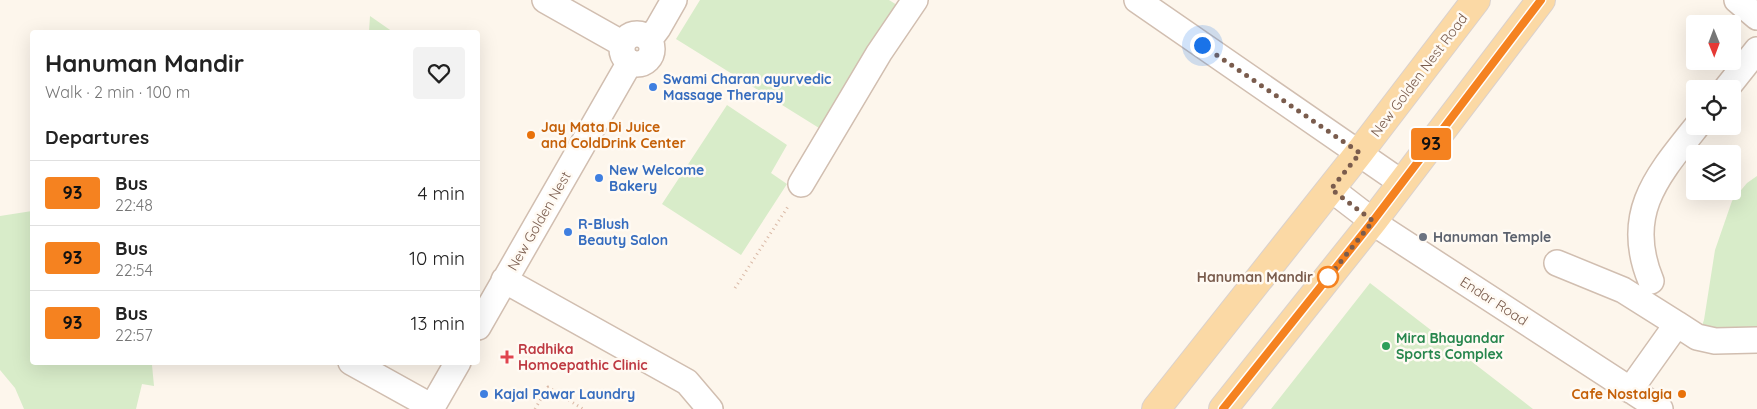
<!DOCTYPE html>
<meta charset="utf-8">
<style>
:root{--surface:#fff;--page:#f2f2f2;--text:#222;--muted:#767676;--line:#e0e0e0}
body{margin:0;font-family:Quicksand,sans-serif;background:var(--page);color:var(--text);height:100vh;display:flex;flex-direction:column;font-size:19px;white-space:nowrap}
*{box-sizing:border-box;margin:0}
p{font-size:16px;color:var(--muted)}
.icon{flex:none;width:28px;height:28px;fill:none;stroke:currentColor;stroke-width:2;stroke-linecap:round;stroke-linejoin:round}
.map{position:relative;flex:1;overflow:hidden}
.side{position:absolute;left:30px;top:30px;width:450px;height:335px;display:flex;flex-direction:column;background:var(--surface);border-radius:5px;box-shadow:0 5px 20px #0002}
.side>*{flex:none}
.badge{padding:0 10px;border-radius:4px;font-size:18px;line-height:32px}
.needle{width:32px;rotate:179deg}
.tools{position:absolute;left:1686px;top:15px;display:grid;gap:10px}
.tools a{display:grid;place-items:center;width:55px;height:55px;border-radius:5px;background:var(--surface);box-shadow:0 5px 20px #0002;font-size:25px}
.you{position:absolute;width:25px;height:25px;margin:-12px;border:4px solid #fff;border-radius:50%;background:#1a73e8;box-shadow:0 0 0 8px #1a73e833}
.map>.badge{position:absolute;translate:-50% -50%;box-shadow:0 0 0 2px #fff}
h2{padding:0 15px;font-size:19px;line-height:45px}
.round{display:grid;place-items:center;flex:none;width:52px;height:52px;border-radius:5px;background:var(--page)}
.head{display:flex;align-items:center;justify-content:space-between;height:85px;padding:0 15px}
h1{font-size:24px;font-weight:700;line-height:38px}
ul{padding:0;list-style:none}
li{display:flex;align-items:center;gap:15px;height:65px;padding:0 15px;border-top:1px solid var(--line)}
li div{flex:1}
li b{display:block;font-size:19px}
li em{font-style:normal}
li .badge{min-width:55px;font-weight:700;text-align:center}
.map>svg:first-child{display:block}
.green{fill:#d8ecc9}
.lines{fill:none;stroke-linecap:round;stroke-linejoin:round}
.minor-casing{stroke:#d1beb0;stroke-width:28}
.major-casing{stroke:#dad1cd;stroke-width:30}
.path{stroke:#d9b8a5;stroke-width:3;stroke-dasharray:1 4;stroke-linecap:butt}
.minor{stroke:#fff;stroke-width:25}
.major{stroke:#fbd9a5;stroke-width:28}
.line-casing{stroke:#fff;stroke-width:11}
.line{stroke:#f58220;stroke-width:8}
.walk{stroke:#7a5c4d;stroke-width:5;stroke-dasharray:0 9}
.shop-dot{fill:#3f7fe0;stroke:#fffaf3;stroke-width:2}
.food-dot{fill:#e8710a;stroke:#fffaf3;stroke-width:2}
.worship-dot{fill:#6b7280;stroke:#fffaf3;stroke-width:2}
.stop-dot{fill:#fff;stroke:#f58220;stroke-width:2.5}
.leisure-dot{fill:#2e9e5b;stroke:#fffaf3;stroke-width:2}
.health-dot{fill:#e0444e;stroke:#fffaf3;stroke-width:2}
.labels{text-anchor:middle;dominant-baseline:central;stroke-width:5;stroke-linejoin:round;paint-order:stroke}
.street-label{font-size:14px;fill:#7a5c4d;stroke:#fffaf3}
.shop-label{font-size:14px;font-weight:bold;fill:#366cbe;stroke:#fffaf3;text-anchor:start}
.food-label{font-size:14px;font-weight:bold;fill:#c56008;stroke:#fffaf3;text-anchor:start}
.worship-label{font-size:14px;font-weight:bold;fill:#5b616d;stroke:#fffaf3;text-anchor:start}
.stop-label{font-size:14px;font-weight:bold;fill:#7a5c4d;stroke:#fffaf3;text-anchor:end}
.leisure-label{font-size:14px;font-weight:bold;fill:#27864d;stroke:#fffaf3;text-anchor:start}
.health-label{font-size:14px;font-weight:bold;fill:#be3a42;stroke:#fffaf3;text-anchor:start}
</style>
<div class="map">
<svg width="1757" height="409" viewBox="0 0 1757 409">
<rect width="100%" height="100%" fill="#fdf6ec"/>
<!-- green -->
<path class="green" d="M700,0H889L897,5L819,128L676,39Z
M370,16L393,32H369Z
M727,105L787,145L771,173L787,184L741,255L662,204Z
M1757,176V340L1700,331L1704,320L1715,250L1732,201L1747,183Z
M32,211V362H92L98,364L99,362L150,363L152,365L154,386L142,384L136,409H24L15,388L0,370V216Z
M1370,283L1533,409H1271Z"/>
<g class="lines">
<defs>
<path id="minor" d="M545,0L623,44
M1137,0L1402,183
M1737,0L1757,17
M622 49a15 15 0 1 1 30 0a15 15 0 1 1-30 0Z
M649,40L658,28L674,0
M1726,89L1757,50
M801,184L879,53L915,0
M1331,189L1383,229L1660,409
M1557,263L1623,290L1677,324
M504,280L687,382L710,409
M1651,281C1623,214 1657,176 1697,126
M478,327L630,62
M351,362L432,407
M1630,390L1677,324L1697,337L1715,341L1757,340
M431,409L458,362"/>
<path id="major" d="M1156,409L1359,153L1476,0
M1223,409L1373,221L1541,0"/>
</defs>
<!-- minor casing -->
<use href="#minor" class="minor-casing"/>
<!-- major casing -->
<use href="#major" class="major-casing"/>
<!-- path -->
<path class="path" d="M735,288L789,205
M535,409L548,387L583,409"/>
<!-- minor -->
<use href="#minor" class="minor"/>
<!-- major -->
<use href="#major" class="major"/>
</g>
<g class="lines">
<defs>
<path id="line" d="M1223,409L1373,221L1541,0"/>
</defs>
<!-- line casing -->
<use href="#line" class="line-casing"/>
<!-- line -->
<use href="#line" class="line"/>
<!-- walk -->
<path class="walk" d="M1202,45L1360,153L1331,189L1373,221L1327,279L1328,277"/>
</g>
<!-- markers -->
<g class="shop-dot">
<circle cx="653" cy="87" r="5"/>
<circle cx="599" cy="178" r="5"/>
<circle cx="568" cy="232" r="5"/>
<circle cx="484" cy="394" r="5"/>
</g>
<g class="food-dot">
<circle cx="531" cy="135" r="5"/>
<circle cx="1682" cy="394" r="5"/>
</g>
<circle class="worship-dot" cx="1423" cy="237" r="5"/>
<circle class="stop-dot" cx="1328" cy="277" r="10"/>
<circle class="leisure-dot" cx="1386" cy="346" r="5"/>
<path class="health-dot" d="M504.5 349.5h5v5h5v5h-5v5h-5v-5h-5v-5h5z"/>
<g class="labels">
<!-- street labels -->
<g class="street-label">
<text transform="translate(1419 75) rotate(-53)">New Golden Nest Road</text>
<text transform="translate(539 221) rotate(-60)">New Golden Nest</text>
<text transform="translate(1494 301) rotate(33)">Endar Road</text>
</g>
<!-- shop labels -->
<g class="shop-label">
<text x="663" y="79">Swami Charan ayurvedic<tspan x="663" dy="16">Massage Therapy</tspan></text>
<text x="609" y="170">New Welcome<tspan x="609" dy="16">Bakery</tspan></text>
<text x="578" y="224">R-Blush<tspan x="578" dy="16">Beauty Salon</tspan></text>
<text x="494" y="394">Kajal Pawar Laundry</text>
</g>
<!-- food labels -->
<g class="food-label">
<text x="541" y="127">Jay Mata Di Juice<tspan x="541" dy="16">and ColdDrink Center</tspan></text>
<text x="1672" y="394" text-anchor="end">Cafe Nostalgia</text>
</g>
<!-- worship labels -->
<g class="worship-label">
<text x="1433" y="237">Hanuman Temple</text>
</g>
<!-- stop labels -->
<g class="stop-label">
<text x="1313" y="277">Hanuman Mandir</text>
</g>
<!-- leisure labels -->
<g class="leisure-label">
<text x="1396" y="338">Mira Bhayandar<tspan x="1396" dy="16">Sports Complex</tspan></text>
</g>
<!-- health labels -->
<g class="health-label">
<text x="518" y="349">Radhika<tspan x="518" dy="16">Homoepathic Clinic</tspan></text>
</g>
</g>
</svg>
<div class="tools">
<a><svg class="needle" viewBox="-14 -14 28 28"><path d="M0-13l5 13h-10z" fill="#e53935"/><path d="M0 13l5-13h-10z" fill="#767676"/></svg></a>
<a><svg class="icon" aria-label="locate" viewBox="0 0 24 24"><circle cx="12" cy="12" r="6"/><path d="M12 2v4M12 18v4M2 12h4M18 12h4"/></svg></a>
<a><svg class="icon" aria-label="layers" viewBox="0 0 24 24"><path d="M12 4l9 5-9 5-9-5zM3 14l9 5 9-5"/></svg></a>
</div>
<div class="you" style="left:1202px;top:45px"></div>
<b class="badge" style="left:1431px;top:144px;background:#f58220;color:#111">93</b>
<section class="side">
<div class="head"><div><h1>Hanuman Mandir</h1><p>Walk · 2 min · 100 m</p></div><a class="round"><svg class="icon" aria-label="heart" viewBox="0 0 24 24"><path d="M12 20l-8-8c-3-5 5-10 8-4 3-6 11-1 8 4z"/></svg></a></div>
<h2>Departures</h2>
<ul>
<li><span class="badge" style="background:#f58220;color:#111">93</span><div><b>Bus</b><p>22:48</p></div><em>4 min</em></li>
<li><span class="badge" style="background:#f58220;color:#111">93</span><div><b>Bus</b><p>22:54</p></div><em>10 min</em></li>
<li><span class="badge" style="background:#f58220;color:#111">93</span><div><b>Bus</b><p>22:57</p></div><em>13 min</em></li>
</ul>
</section>
</div>
